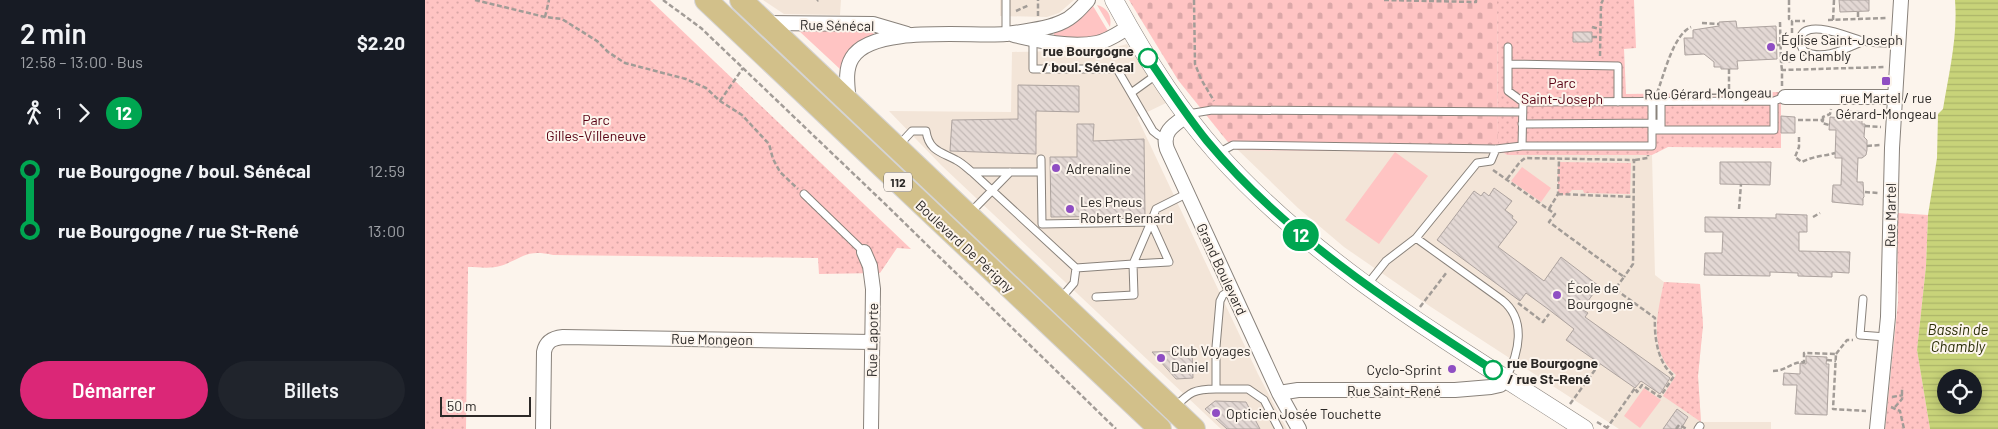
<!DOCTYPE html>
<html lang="fr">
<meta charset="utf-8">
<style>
:root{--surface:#171b24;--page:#20242c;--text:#f1f3f6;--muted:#9ea1a6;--accent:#db2777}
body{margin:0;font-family:Barlow,sans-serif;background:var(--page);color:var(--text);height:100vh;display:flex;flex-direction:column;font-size:19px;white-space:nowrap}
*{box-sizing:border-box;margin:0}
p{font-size:16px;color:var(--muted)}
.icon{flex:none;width:28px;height:28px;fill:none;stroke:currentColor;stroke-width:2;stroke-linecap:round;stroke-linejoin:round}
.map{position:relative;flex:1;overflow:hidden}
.sheet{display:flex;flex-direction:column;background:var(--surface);width:425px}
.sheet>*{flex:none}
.badge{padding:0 10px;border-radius:16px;font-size:18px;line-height:32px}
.tools{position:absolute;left:1512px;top:369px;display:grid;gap:10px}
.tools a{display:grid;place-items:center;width:45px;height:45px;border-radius:50%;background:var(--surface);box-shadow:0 2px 12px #0003;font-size:25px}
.scale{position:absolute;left:15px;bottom:12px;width:91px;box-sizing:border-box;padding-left:5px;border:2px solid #2c2927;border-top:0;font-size:14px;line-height:18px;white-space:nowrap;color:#2c2927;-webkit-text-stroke:4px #fcf4ec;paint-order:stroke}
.map>.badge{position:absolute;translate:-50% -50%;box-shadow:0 0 0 2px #fff}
.legs{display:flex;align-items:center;gap:8px;height:55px;padding:0 20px;font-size:16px}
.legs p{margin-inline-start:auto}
.head{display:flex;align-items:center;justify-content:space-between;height:85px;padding:0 20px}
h1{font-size:28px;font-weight:600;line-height:38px}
.cta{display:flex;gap:10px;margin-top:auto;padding:10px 20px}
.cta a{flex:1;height:58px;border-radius:30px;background:var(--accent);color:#fff;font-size:20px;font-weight:600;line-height:58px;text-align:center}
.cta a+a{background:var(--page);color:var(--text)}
ul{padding:0 20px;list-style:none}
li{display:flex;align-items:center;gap:18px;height:60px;font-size:19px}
li i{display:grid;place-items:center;width:8px;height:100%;margin:0 6px;background:currentColor}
li i::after{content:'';width:12px;height:12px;margin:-6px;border:4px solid;border-radius:50%;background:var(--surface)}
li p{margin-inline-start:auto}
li:first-child i{background:linear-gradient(#0000 50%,currentColor 0)}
li:last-child i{background:linear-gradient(currentColor 50%,#0000 0)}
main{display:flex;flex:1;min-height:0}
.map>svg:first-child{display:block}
.built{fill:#f3e5d8}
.grass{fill:#ffc4c3}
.cemetery{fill:url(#cemetery-stones)}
.park{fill:url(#park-dots)}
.water{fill:url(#water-rules);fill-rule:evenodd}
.building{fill:url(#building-back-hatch);stroke:#ada39f}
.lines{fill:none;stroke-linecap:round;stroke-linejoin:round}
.service-casing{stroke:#89827b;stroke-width:9}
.minor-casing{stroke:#89827b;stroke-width:16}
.tertiary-casing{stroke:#89827b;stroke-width:19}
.primary-casing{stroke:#d5d4d4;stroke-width:24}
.path{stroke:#a29c97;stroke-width:2.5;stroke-dasharray:5 2.5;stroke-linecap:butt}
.service{stroke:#fff;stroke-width:7}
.minor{stroke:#fff;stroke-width:14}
.tertiary{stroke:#fff;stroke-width:18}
.primary{stroke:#d2c08a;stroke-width:22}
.line-1-casing{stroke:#fff;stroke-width:11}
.line-1{stroke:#00a651;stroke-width:8}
.poi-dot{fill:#8f4ec3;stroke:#fcf4ec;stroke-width:2}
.stop-1-dot{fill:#fff;stroke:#00a651;stroke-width:2.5}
.labels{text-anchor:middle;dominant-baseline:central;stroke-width:4;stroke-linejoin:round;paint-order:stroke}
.shield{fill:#fcf4ec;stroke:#6a6662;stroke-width:1}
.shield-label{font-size:12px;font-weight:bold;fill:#2c2927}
.street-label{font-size:14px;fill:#2c2927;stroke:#fcf4ec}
.poi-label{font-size:14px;fill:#2c2927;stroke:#fcf4ec;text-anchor:start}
.stop-label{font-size:14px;font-weight:bold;fill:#2c2927;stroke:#fcf4ec;text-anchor:end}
.park-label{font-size:14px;fill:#570012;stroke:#fcf4ec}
.water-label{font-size:15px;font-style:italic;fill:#2b2e07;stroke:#fcf4ec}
</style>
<main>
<section class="sheet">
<div class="head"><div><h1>2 min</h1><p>12:58 – 13:00 · Bus</p></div><b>$2.20</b></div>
<div class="legs"><svg class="icon" aria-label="walk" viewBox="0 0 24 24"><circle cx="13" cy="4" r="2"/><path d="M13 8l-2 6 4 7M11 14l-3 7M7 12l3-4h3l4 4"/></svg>1<svg class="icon" aria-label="forward" viewBox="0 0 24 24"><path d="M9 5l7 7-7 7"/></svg><b class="badge" style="background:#00a651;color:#fff">12</b></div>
<ul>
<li><i style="color:#00a651"></i><b>rue Bourgogne / boul. Sénécal</b><p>12:59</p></li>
<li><i style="color:#00a651"></i><b>rue Bourgogne / rue St-René</b><p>13:00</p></li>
</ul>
<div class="cta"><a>Démarrer</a><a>Billets</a></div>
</section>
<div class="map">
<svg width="1573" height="429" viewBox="0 0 1573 429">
<defs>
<pattern id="cemetery-stones" width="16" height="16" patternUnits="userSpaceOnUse" patternTransform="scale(1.25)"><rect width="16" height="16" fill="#ffc4c3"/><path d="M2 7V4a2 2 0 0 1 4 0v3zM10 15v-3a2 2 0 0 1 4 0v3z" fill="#dba8a8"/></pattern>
<pattern id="park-dots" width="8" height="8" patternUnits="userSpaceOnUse" patternTransform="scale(1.25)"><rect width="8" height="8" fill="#ffc4c3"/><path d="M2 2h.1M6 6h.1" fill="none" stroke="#dba8a8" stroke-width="1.8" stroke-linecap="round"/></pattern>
<pattern id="water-rules" width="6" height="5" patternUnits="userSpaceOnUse" patternTransform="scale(1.25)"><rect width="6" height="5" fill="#c8d379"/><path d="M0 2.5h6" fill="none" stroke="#acb569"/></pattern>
<pattern id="building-back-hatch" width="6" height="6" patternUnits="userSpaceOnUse" patternTransform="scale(1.25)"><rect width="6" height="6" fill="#e3d8d4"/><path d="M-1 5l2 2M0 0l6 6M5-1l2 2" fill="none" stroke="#c3b9b6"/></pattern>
</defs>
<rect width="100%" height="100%" fill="#fcf4ec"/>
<!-- built -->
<path class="built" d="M338,0H416L415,15L359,14Z
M575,0H649L634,13L622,17L575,16Z
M702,44L741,103L712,117L833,374L862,429H796L516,165L464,111L586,112L587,52L681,50Z
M813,150L1079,153L1082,155H1227L1230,275L1239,282L1275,284L1278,325L1273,376L1276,422H1346V429H1194L1006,307L919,247L873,208Z"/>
<!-- grass -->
<path class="grass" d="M672,5C683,8 687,16 685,27Z
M668,6L683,31C674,42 643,38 629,38V33L646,25Z
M373,30L446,31L449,34L416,70Z
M970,152L1003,176L954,244L920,220Z
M1097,167L1126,188L1116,202L1086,181Z
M1219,388L1236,400L1215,428L1199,416Z"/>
<!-- cemetery -->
<path class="cemetery" d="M704,0H1072L1073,145L802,141L753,80Z"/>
<!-- park -->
<path class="park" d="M0,0H225L486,249L472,248L455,273L394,274L393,258L128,255C100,249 99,258 75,266C66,269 52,267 43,267L41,429H0Z
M1072,0H1209L1211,48L1199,49L1201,94L1356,92V148L1243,147L1227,155H1082L1079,153L813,150L802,141L1073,145Z
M1133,162L1206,163L1205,194L1159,193L1158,190H1147L1142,195L1133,194Z
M1472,213L1503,215L1501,266L1492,350L1505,429H1460L1473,302Z
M1239,282L1275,284L1278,325L1273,376L1276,422L1238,396L1251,375C1223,351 1232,314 1239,282Z"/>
<!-- water -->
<path class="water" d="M1530,0H1573V429H1505L1492,350L1501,266L1503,215L1512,158L1513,114L1518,109C1524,73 1533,36 1530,0ZM1521,378H1549V405H1521Z"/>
<!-- building -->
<path class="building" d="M1414,0H1444V11L1415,12Z
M1311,21L1312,28L1351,26L1352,59L1312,61L1313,69H1296V67H1289V62L1279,54L1260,55L1259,38H1268V30L1294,26V22Z
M1148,32H1167V42H1148Z
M593,85L654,86V112L611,111V154L525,151L527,120L593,119Z
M1418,111H1435L1437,115V124H1440L1439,137L1442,140V150L1441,155L1437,158H1433L1432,182H1438L1439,197L1438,198V205L1407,202L1408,185H1416L1417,158H1410L1411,130H1404L1405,117L1418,118Z
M1356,116L1370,117V133H1356Z
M652,124H669L668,141L719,139L720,216L626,217L625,157H652Z
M1295,162H1346L1345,185L1295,184Z
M1069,188L1087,201L1080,210L1088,216L1087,218L1092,222L1073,247L1119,281L1136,257L1174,286L1157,309L1163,313L1160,317L1245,378L1235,394L1216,381L1210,388L1141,340L1149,329L1123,309L1101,293L1095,301L1012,240L1049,191L1056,196L1059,192L1064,196Z
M1351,214L1382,215V232H1374V251L1425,252L1424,273L1407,272V277L1373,276V273L1345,272V276L1279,275L1280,253H1297L1298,232H1280V217L1351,218Z
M767,351L768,378L751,379L727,352Z
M1381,356L1402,357L1401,364H1404L1402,415L1370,414L1372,385H1358L1359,373L1375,374V363L1381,364Z
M790,401L821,402L835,429H802L780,409Z
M1252,409L1263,417L1256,429H1238Z"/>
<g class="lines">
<defs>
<path id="service" d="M581,34V0
M608,37V69H692L706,93L731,75
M1439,41C1420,49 1398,61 1379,51C1376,47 1375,45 1375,40C1378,16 1426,38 1438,41C1449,44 1462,43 1473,43
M1083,47V64
M706,93L728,131L733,135L740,138
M1098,102L1083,91V64L1193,66V102
M1227,102V146H1097L1098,102L1349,101L1360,97
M1236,102V126
M763,114L787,110L1097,112
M1097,124L1236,123
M1227,130H1349V101
M474,145L487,131H501C504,151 516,152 531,160C537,163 542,168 547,172H616
M793,153L808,145L1071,149L1097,146
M616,159L617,224L726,222L731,209L761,194
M547,172L651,268L649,283L636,298
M379,194L439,252
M545,213L585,172
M991,238L1077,300C1102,320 1094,353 1081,378
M651,268L708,264L726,222
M942,285L961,261L991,238L1052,163L1066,161L1071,149
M806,290L798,295L795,301L791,347V389H823L839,400L854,429
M671,297L709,295L708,264L744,262L726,222
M1438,299L1435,335L1461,337
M750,407C765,392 769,389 791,389
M1273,429L1275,426"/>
<path id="minor" d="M339,23L448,24L482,34
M589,35C615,41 645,48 672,43C683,41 694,33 704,27
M1360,97H1469
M424,103C423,88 419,71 427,58C447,24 546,37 581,34C597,32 623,29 637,22C647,18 655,9 663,0
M763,115C750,124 736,131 742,149L854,393L874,429
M439,252L445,266L448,289L446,429
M854,393L873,390H1030L1066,387L1075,385L1081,379
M118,429L119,352C121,341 128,338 138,337L447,342
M1452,429L1463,317L1467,148L1476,0"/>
<path id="tertiary" d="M689,0C717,52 753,109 792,153C895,268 1031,346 1159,429"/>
<path id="primary" d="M281,0L735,429
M316,0L769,429"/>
</defs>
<!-- service casing -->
<use href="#service" class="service-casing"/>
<!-- minor casing -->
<use href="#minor" class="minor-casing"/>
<!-- tertiary casing -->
<use href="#tertiary" class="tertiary-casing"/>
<!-- primary casing -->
<use href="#primary" class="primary-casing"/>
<!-- path -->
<path class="path" d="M50,0L120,17L137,19L172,41L183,52L200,63L261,79L281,88L295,101L317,115L344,144L348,159L355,172L373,189
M238,0L276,28L457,201L691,429
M769,0L770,64L776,79L789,101
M959,0L1051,2V0
M1364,0V19L1367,21
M392,1L393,0
M591,11L604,5
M1433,12V19
M613,16V0
M120,17L124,0
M1403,20L1462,18
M1408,20L1409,0
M1355,22L1356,62
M1277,23L1294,24
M1167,27L1175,29
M1367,33V21H1380
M1167,37H1175
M1352,45H1366
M1175,56L1176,4L1178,0
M1304,69V92
M1357,70L1356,62L1368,61V51
M1357,86V70L1461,67
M1232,93C1239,75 1248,35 1266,27
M295,101L318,68
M1373,120H1398L1397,123L1404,125
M1398,120V117L1405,114L1406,109
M1440,126L1456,127
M1374,137V147L1370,157L1377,162C1388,156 1400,156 1410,153
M1442,146L1455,145
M1210,160L1223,158V155
M1068,170L1130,214L1124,222L1199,277L1190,289L1230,318C1229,337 1233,364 1249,376L1235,397L1217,385L1212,392L1210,388L1182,428
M1082,179L1095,162L1100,158L1209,160L1208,264L1199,277
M1440,192L1453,193
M1133,194L1209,197
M1124,209L1133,194L1134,159
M1314,209L1316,184
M1388,217L1395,213
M1093,303L1118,322L1124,314
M995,307L1022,272
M1411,354L1422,340H1428
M1402,360L1411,361
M1348,371C1362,371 1365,362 1379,362V353L1411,354L1408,409L1441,411
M1467,397L1478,395
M1145,404L1175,363
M1466,407L1475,411L1479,429
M1470,407L1477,399V388
M1172,422L1184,429
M1251,429L1254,425L1262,429"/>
<!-- service -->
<use href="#service" class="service"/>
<!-- minor -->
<use href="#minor" class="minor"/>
<!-- tertiary -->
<use href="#tertiary" class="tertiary"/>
<!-- primary -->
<use href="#primary" class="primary"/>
</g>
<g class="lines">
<defs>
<path id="line-1" d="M723,58C742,86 761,115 782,141C861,236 965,303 1068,370"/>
</defs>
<!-- line-1 casing -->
<use href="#line-1" class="line-1-casing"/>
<!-- line-1 -->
<use href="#line-1" class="line-1"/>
</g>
<!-- markers -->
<g class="poi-dot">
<circle cx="1346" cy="47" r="5"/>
<rect x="1456" y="76" width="10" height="10" rx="2.5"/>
<circle cx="631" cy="168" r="5"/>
<circle cx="645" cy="209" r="5"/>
<circle cx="1132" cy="295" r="5"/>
<circle cx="736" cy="358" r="5"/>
<circle cx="1027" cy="369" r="5"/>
<circle cx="791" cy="413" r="5"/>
</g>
<g class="stop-1-dot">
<circle cx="723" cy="58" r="9"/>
<circle cx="1068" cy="370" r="9"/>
</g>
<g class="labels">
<!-- shield labels -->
<rect class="shield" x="459" y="172.5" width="28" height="19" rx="4"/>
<g class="shield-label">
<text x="473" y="182">112</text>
</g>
<!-- street labels -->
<g class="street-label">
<text transform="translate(412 25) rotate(1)">Rue Sénécal</text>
<text transform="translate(1283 93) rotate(-1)">Rue Gérard-Mongeau</text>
<text transform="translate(1465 215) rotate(-89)">Rue Martel</text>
<text transform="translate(540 246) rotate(43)">Boulevard De Périgny</text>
<text transform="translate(797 269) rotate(65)">Grand Boulevard</text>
<text transform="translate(287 339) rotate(1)">Rue Mongeon</text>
<text transform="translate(447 340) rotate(-89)">Rue Laporte</text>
<text x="969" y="390">Rue Saint-René</text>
</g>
<!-- poi labels -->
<g class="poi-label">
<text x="1356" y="39">Église Saint-Joseph<tspan x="1356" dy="16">de Chambly</tspan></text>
<text x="1461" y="97" text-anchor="middle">rue Martel / rue<tspan x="1461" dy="16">Gérard-Mongeau</tspan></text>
<text x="641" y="168">Adrenaline</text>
<text x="655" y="201">Les Pneus<tspan x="655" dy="16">Robert Bernard</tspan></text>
<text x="1142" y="287">École de<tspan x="1142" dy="16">Bourgogne</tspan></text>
<text x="746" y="350">Club Voyages<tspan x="746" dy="16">Daniel</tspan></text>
<text x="1017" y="369" text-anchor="end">Cyclo-Sprint</text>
<text x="801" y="413">Opticien Josée Touchette</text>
</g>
<!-- stop labels -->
<g class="stop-label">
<text x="709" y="50">rue Bourgogne<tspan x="709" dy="16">/ boul. Sénécal</tspan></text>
<text x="1082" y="362" text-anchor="start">rue Bourgogne<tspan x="1082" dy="16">/ rue St-René</tspan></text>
</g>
<!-- park labels -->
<g class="park-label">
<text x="1137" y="82">Parc<tspan x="1137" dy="16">Saint-Joseph</tspan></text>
<text x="171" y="119">Parc<tspan x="171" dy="16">Gilles-Villeneuve</tspan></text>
</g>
<!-- water labels -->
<g class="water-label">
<text x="1533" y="329">Bassin de<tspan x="1533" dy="17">Chambly</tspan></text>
</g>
</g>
</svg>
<div class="tools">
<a><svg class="icon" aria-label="locate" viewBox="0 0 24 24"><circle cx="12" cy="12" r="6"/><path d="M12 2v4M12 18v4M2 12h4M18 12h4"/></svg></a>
</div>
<div class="scale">50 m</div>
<b class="badge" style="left:876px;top:235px;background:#00a651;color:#fff">12</b>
</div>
</main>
